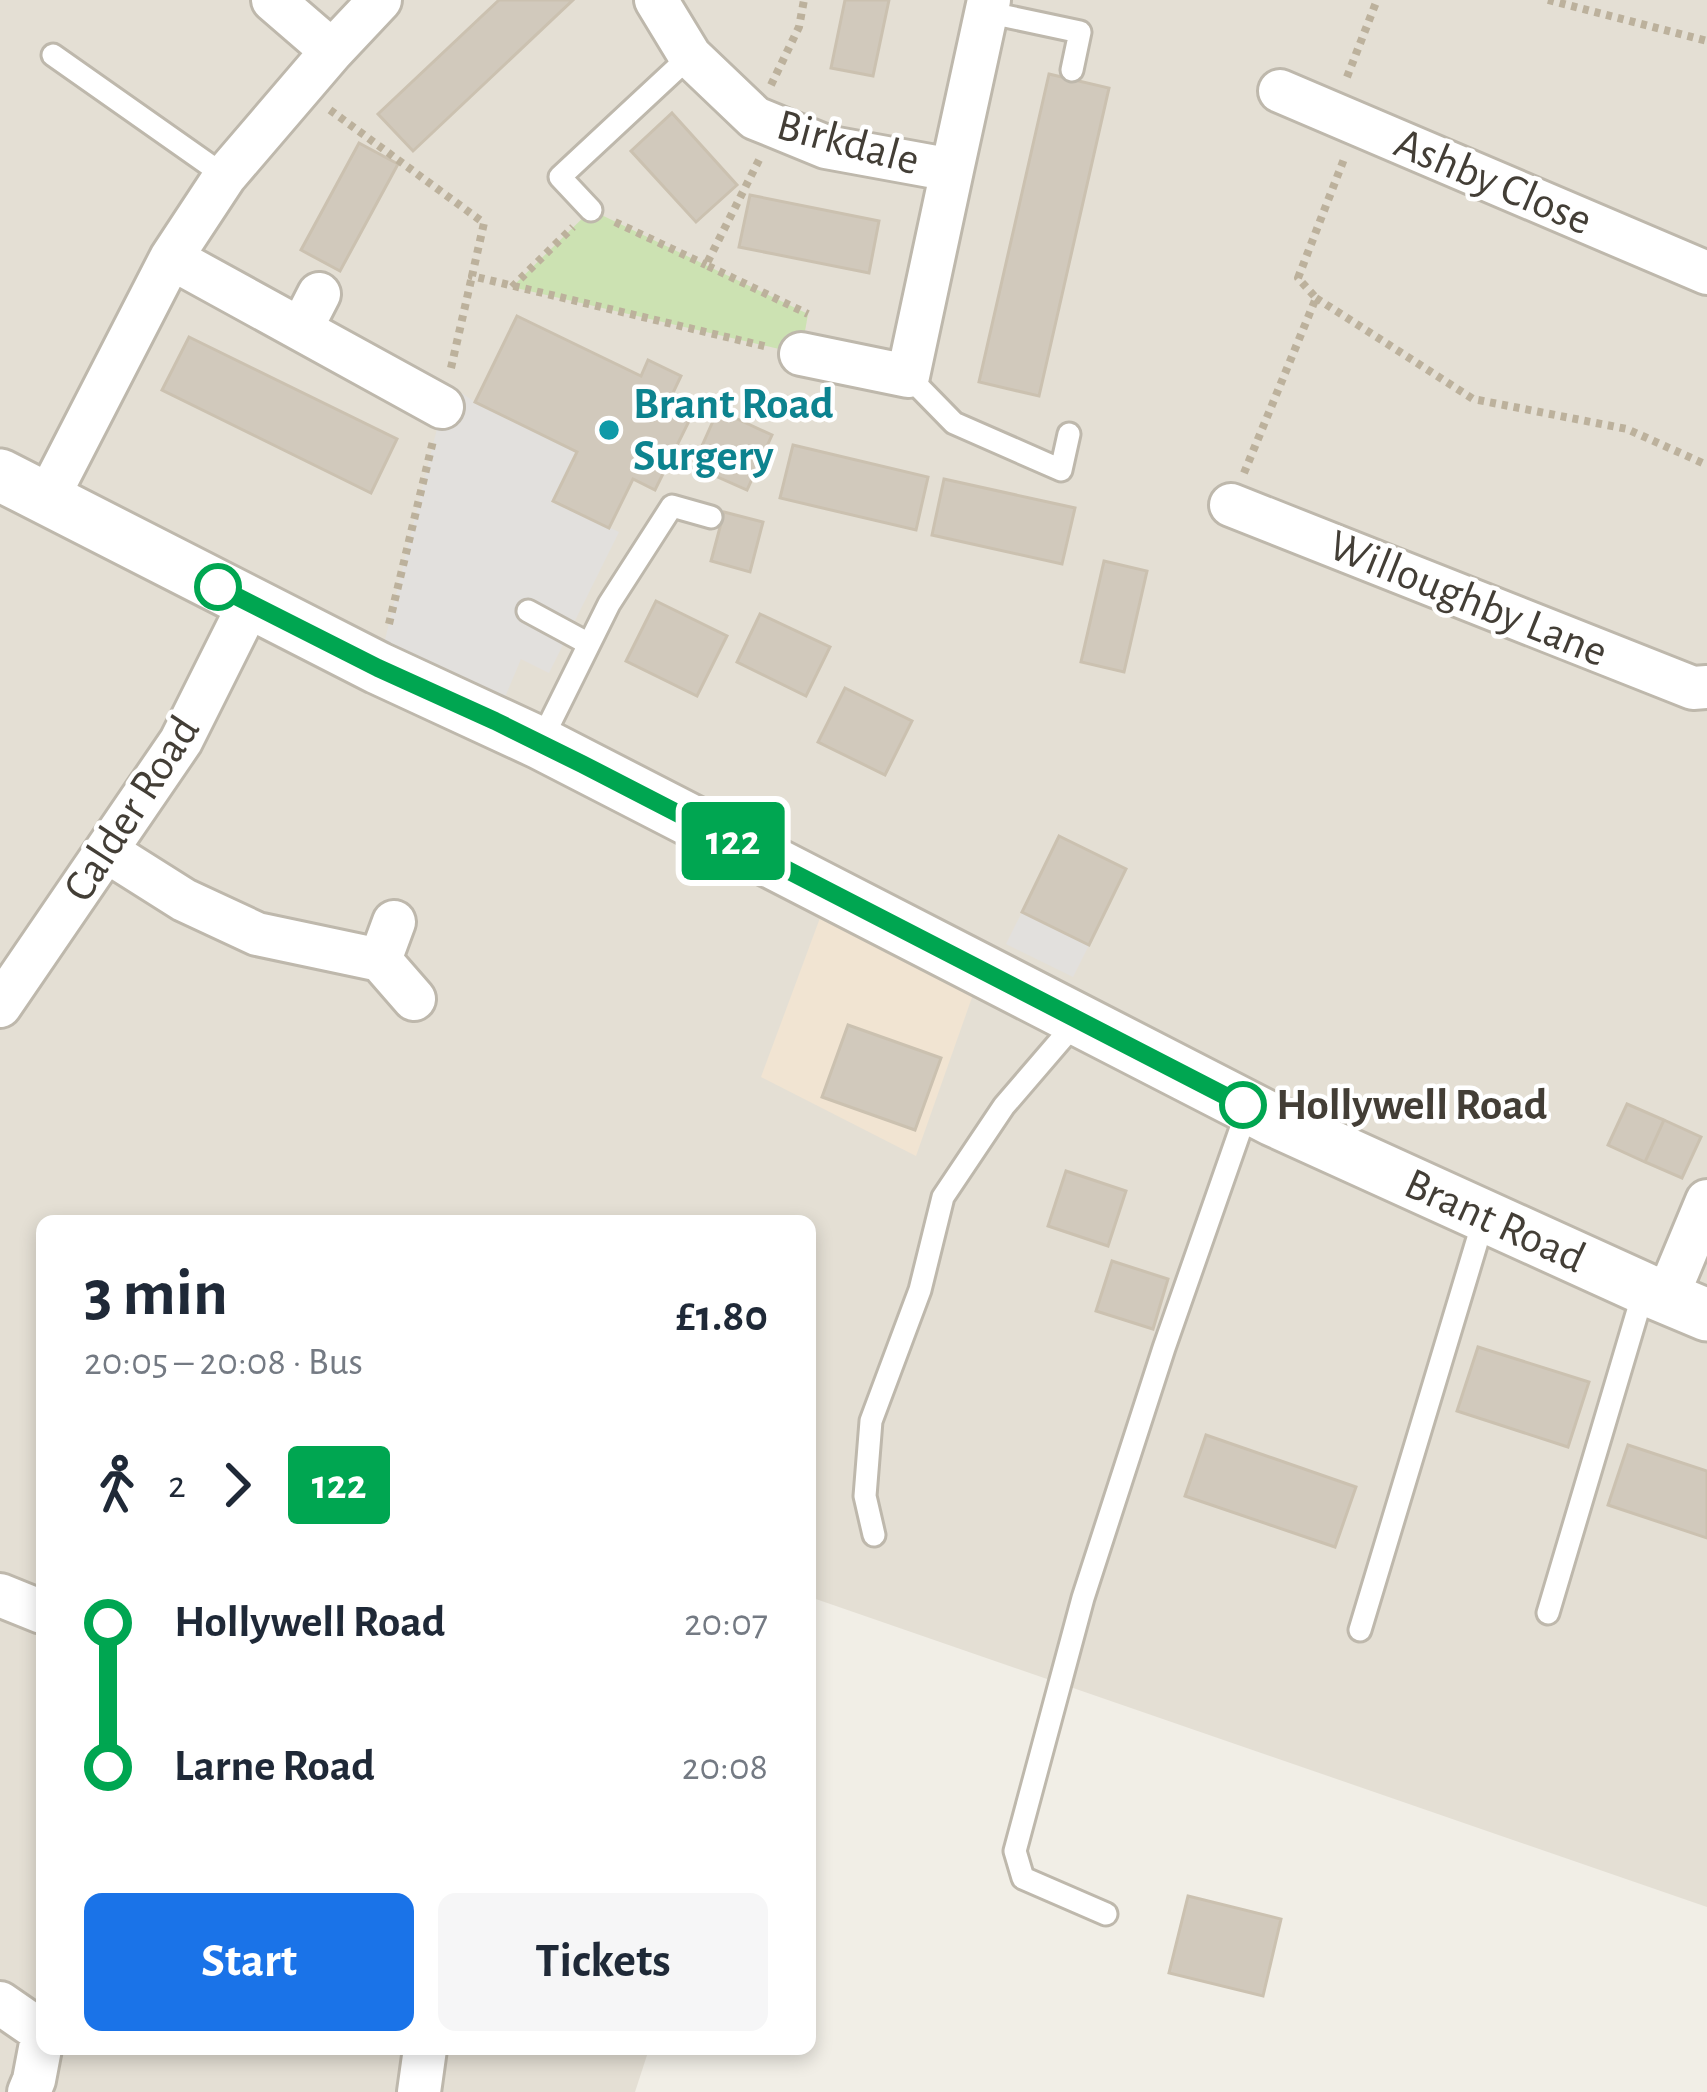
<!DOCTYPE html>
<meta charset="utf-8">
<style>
:root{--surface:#fff;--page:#f6f6f7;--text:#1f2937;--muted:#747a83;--accent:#1a73e8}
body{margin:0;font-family:"Alegreya Sans",sans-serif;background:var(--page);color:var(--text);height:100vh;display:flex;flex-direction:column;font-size:45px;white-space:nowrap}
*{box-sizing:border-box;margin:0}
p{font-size:39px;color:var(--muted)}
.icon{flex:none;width:66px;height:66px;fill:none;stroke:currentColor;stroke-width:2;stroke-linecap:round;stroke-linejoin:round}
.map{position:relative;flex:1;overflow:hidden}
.drawer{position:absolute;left:36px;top:1215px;width:780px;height:840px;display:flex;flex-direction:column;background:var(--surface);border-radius:18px;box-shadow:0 6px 18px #0003}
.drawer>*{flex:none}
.badge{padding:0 24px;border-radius:9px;font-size:42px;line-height:78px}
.map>.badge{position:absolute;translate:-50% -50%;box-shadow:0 0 0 6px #fff}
.legs{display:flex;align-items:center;gap:18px;height:132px;padding:0 48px;font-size:39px}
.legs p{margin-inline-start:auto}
.summary{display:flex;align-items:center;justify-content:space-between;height:204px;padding:0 48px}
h1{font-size:66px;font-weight:700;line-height:90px}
.cta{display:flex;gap:24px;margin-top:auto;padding:24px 48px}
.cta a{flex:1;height:138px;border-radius:18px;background:var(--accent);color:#fff;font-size:48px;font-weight:700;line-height:138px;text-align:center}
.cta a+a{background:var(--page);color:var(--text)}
ul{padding:0 48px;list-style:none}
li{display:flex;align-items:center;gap:42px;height:144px;font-size:45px}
li i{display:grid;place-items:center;width:18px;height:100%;margin:0 15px;background:currentColor}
li i::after{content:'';width:30px;height:30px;margin:-15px;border:9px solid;border-radius:50%;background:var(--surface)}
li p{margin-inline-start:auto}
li:first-child i{background:linear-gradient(#0000 50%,currentColor 0)}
li:last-child i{background:linear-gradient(currentColor 50%,#0000 0)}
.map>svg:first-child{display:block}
.residential{fill:#e4dfd4}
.commercial{fill:#f1e4d2}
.green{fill:#cce2b2}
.parking{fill:#e2e0dd}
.building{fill:#d1c9bc;stroke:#cbc1b0;stroke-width:3}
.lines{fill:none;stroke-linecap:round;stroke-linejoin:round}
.service-casing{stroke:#beb8ac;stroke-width:27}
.minor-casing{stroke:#beb8ac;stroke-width:48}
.tertiary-casing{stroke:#beb8ac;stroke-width:57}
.path{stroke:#bcb19c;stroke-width:8;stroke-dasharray:6 6;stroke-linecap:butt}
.service{stroke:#fff;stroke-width:21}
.minor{stroke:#fff;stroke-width:42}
.tertiary{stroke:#fff;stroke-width:51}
.line-1-casing{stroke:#fff;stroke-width:27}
.line-1{stroke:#00a651;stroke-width:18}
.culture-dot{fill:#0f9aa8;stroke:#fff;stroke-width:4.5}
.stop-1-dot{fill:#fff;stroke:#00a651;stroke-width:6}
.labels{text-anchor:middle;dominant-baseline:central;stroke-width:9;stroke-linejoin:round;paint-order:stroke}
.street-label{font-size:45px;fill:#433e36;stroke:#fff}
.culture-label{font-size:45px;font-weight:bold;fill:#0d838f;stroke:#fff;text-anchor:start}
.stop-label{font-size:45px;font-weight:bold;fill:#433e36;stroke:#fff;text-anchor:start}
</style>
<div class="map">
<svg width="1707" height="2092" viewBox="0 0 1707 2092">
<rect width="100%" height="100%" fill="#f1eee6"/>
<!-- residential -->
<path class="residential" d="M0,0H1707V1907L810,1597V1221H42V2049H649L635,2092H0Z"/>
<!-- commercial -->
<path class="commercial" d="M830,891L982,969L916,1156L761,1077Z"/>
<!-- green -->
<path class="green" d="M591,210L808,314L801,354L512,287Z"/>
<!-- parking -->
<path class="parking" d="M448,384L475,402L577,452L553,501L619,532L549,673L521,659L495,721L378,668Z
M1022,912L1089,945L1073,977L1006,944Z"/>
<!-- building -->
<path class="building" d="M499,0H573L413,151L378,114Z
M845,0H889L873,76L831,68Z
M1049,74L1109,88L1039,396L979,382Z
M672,113L737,185L696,222L631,151Z
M359,143L398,164L340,271L301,250Z
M750,195L879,221L869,273L739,247Z
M517,316L641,376L648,360L681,376L671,397L695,409L655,490L633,479L609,528L553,501L577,452L475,402Z
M189,337L397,439L371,493L162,390Z
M718,410L772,435L747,490L693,466Z
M793,445L928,477L916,530L780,498Z
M944,479L1075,508L1062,564L932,535Z
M724,512L763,522L750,572L711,561Z
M1104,561L1147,571L1124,672L1081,662Z
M656,601L727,636L697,696L626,661Z
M760,614L830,647L806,696L737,662Z
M845,688L912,721L885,775L818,742Z
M1059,836L1126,869L1089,945L1022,912Z
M848,1025L941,1058L915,1130L822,1097Z
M1627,1104L1664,1120L1645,1162L1608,1145Z
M1664,1120L1701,1137L1682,1178L1645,1162Z
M1066,1171L1126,1191L1108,1246L1048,1226Z
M1112,1261L1168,1279L1153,1329L1096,1311Z
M1478,1347L1589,1382L1568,1447L1457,1411Z
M1206,1435L1356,1487L1335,1547L1185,1496Z
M1628,1445L1707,1471V1538L1608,1505Z
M1188,1896L1281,1919L1263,1996L1169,1973Z"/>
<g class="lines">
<defs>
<path id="service" d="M986,12L1080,32L1072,70
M53,55L225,176
M591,210L560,177L690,56
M908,376L954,423L1061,470L1069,434
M528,611L589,644
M540,743L609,604L672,506L711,517
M874,1535L865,1496L871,1421L920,1290L943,1197L1004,1106L1078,1020
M1548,1613L1644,1290
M1360,1630L1485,1215
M1106,1914L1023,1878L1015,1851L1083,1598L1164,1348L1248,1108"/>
<path id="minor" d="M273,0L332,51
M656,0L690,56L755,118L826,147L952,170L989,0
M1280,91L1707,273
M171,258L442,407
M301,329L319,294
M801,354L908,376L952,170
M47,499L171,258L225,176L332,51L380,0
M1231,505L1693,688L1707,687
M108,852L184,900L257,934L380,960L414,999
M380,960L394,922
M0,1006L181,741L250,603
M1667,1297L1707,1201
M0,1595L42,1612
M0,2003L42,2032
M29,2092L34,2080L42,2038
M419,2092L425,2049"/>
<g id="tertiary">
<path id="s1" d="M0,475L378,668L540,743L1273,1120L1645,1289L1707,1315"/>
</g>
</defs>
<!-- service casing -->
<use href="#service" class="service-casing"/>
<!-- minor casing -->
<use href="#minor" class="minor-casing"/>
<!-- tertiary casing -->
<use href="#tertiary" class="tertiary-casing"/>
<!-- path -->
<path class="path" d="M1548,0L1707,41
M1347,77L1377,0
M771,85L799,27L804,0
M330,110L484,223L472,276L768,347
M759,160L706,265L808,314
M615,222L706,265
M512,287L573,227
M1316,298L1473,399L1627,429L1707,465
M451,368L472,276
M1244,473L1316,298L1298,278L1344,159
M389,624L433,441"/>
<!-- service -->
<use href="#service" class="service"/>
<!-- minor -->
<use href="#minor" class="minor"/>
<!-- tertiary -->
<use href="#tertiary" class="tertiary"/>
</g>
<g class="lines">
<defs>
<path id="line-1" d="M218,587L378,668L495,721L582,764L1243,1105"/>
</defs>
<!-- line-1 casing -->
<use href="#line-1" class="line-1-casing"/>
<!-- line-1 -->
<use href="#line-1" class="line-1"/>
</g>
<!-- markers -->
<circle class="culture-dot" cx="609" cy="430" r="12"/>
<g class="stop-1-dot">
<circle cx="218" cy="587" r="21"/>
<circle cx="1243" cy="1105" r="21"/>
</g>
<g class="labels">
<!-- street labels -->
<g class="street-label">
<text transform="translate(848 143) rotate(15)">Birkdale</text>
<text transform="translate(1493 182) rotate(23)">Ashby Close</text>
<text transform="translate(1468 599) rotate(22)">Willoughby Lane</text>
<text transform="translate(132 809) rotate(-57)">Calder Road</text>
<text stroke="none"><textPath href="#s1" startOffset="1671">Brant Road</textPath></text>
</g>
<!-- culture labels -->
<g class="culture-label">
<text x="633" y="404">Brant Road<tspan x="633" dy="52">Surgery</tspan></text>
</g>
<!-- stop labels -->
<g class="stop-label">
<text x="1276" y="1105">Hollywell Road</text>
</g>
</g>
</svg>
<b class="badge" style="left:733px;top:841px;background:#00a651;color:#fff">122</b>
<section class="drawer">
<div class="summary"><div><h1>3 min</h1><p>20:05 – 20:08 · Bus</p></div><b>£1.80</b></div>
<div class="legs"><svg class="icon" aria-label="walk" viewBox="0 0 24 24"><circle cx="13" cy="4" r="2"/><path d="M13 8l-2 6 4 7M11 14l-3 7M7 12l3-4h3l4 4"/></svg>2<svg class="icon" aria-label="forward" viewBox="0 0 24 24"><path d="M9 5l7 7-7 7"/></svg><b class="badge" style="background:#00a651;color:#fff">122</b></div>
<ul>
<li><i style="color:#00a651"></i><b>Hollywell Road</b><p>20:07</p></li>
<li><i style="color:#00a651"></i><b>Larne Road</b><p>20:08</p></li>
</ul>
<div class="cta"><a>Start</a><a>Tickets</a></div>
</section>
</div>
